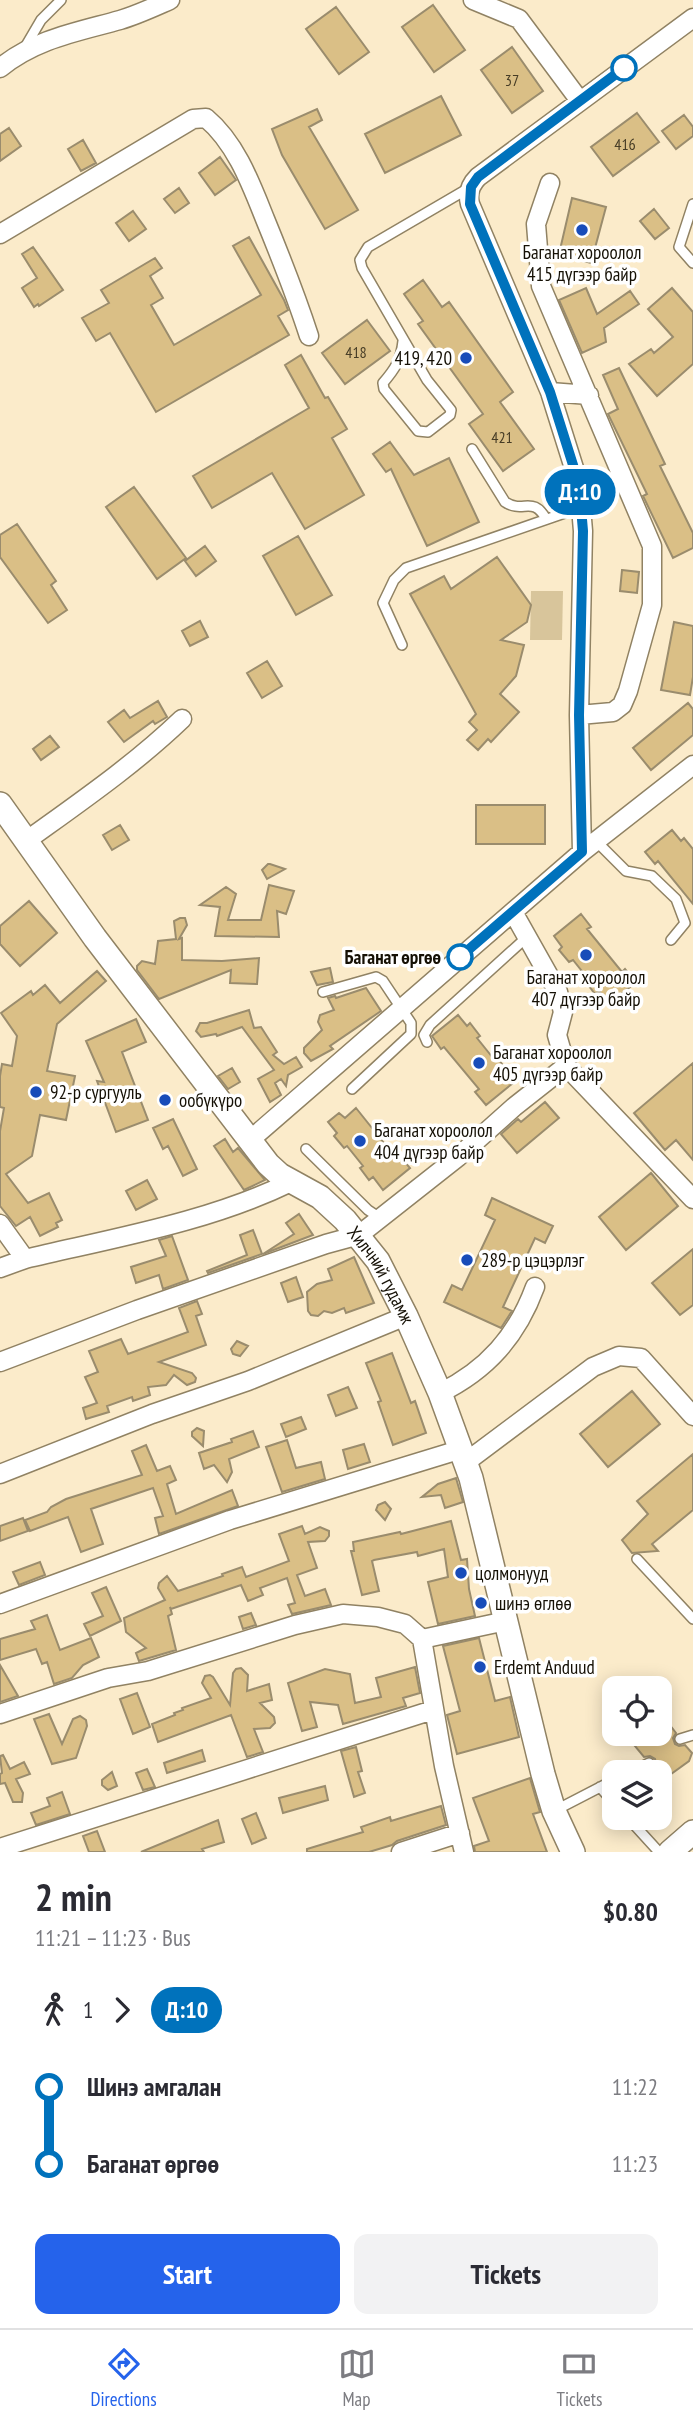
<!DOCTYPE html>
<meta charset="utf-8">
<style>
:root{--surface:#fff;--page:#f2f2f3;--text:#2b2b33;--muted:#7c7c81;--line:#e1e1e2;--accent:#2563eb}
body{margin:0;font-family:"PT Sans Narrow",sans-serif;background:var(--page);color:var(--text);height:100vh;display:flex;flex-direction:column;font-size:26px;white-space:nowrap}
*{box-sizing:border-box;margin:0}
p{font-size:23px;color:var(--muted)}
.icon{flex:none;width:38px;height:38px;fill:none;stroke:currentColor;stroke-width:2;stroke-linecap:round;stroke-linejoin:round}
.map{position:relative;height:1852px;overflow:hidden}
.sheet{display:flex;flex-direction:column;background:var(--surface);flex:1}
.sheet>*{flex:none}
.badge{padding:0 14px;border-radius:23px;font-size:24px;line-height:46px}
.controls{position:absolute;left:602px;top:1676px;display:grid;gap:14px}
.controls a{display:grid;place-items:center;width:70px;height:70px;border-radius:14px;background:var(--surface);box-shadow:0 4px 18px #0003;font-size:35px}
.map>.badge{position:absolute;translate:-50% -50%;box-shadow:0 0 0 4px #fff}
.legs{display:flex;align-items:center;gap:10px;height:77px;padding:0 35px;font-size:23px}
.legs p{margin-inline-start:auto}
.summary{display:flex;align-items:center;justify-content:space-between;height:119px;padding:0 35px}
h1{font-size:38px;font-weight:700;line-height:52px}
.button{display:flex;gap:14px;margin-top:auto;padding:14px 35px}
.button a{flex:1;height:80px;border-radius:14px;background:var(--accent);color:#fff;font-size:28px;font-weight:700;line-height:80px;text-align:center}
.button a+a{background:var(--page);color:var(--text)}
ul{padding:0 35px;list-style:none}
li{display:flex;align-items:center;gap:24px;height:77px;font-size:26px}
li i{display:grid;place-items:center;width:10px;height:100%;margin:0 9px;background:currentColor}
li i::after{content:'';width:18px;height:18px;margin:-9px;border:5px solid;border-radius:50%;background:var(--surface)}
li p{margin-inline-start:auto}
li:first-child i{background:linear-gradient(#0000 50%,currentColor 0)}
li:last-child i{background:linear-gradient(currentColor 50%,#0000 0)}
.dock{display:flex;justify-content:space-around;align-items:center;height:98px;border-top:2px solid var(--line);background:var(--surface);font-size:19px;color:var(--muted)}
.dock a{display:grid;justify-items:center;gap:4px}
.dock .selected{color:var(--accent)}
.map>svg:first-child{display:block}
.green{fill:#d8c59b}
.building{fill:#dabf86;stroke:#9a8c6d;stroke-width:2}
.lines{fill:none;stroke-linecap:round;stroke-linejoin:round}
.service-casing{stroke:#908263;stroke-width:12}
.minor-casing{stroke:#908263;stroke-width:21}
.secondary-casing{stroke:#908263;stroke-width:26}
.service{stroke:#fff;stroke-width:9}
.minor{stroke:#fff;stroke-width:18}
.secondary{stroke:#fff;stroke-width:23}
.line-1-casing{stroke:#fff;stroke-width:16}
.line-1{stroke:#0072bc;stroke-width:10}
.stop-1-dot{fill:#fff;stroke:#0072bc;stroke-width:3.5}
.poi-dot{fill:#184cb9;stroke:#fff;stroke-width:2.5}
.labels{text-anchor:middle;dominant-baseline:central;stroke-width:7;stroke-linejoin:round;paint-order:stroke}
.number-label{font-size:16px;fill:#463c25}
.poi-label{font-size:19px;fill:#151005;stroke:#fff;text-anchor:start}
.stop-label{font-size:19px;font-weight:bold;fill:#151005;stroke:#fff;text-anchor:end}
.street-label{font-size:19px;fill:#151005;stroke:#fff}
</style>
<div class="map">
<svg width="693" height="1852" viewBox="0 0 693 1852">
<rect width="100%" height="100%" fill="#fbebca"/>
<!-- green -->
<path class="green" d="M531,591H563L562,640H530Z"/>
<!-- building -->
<path class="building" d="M433,5L465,50L434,72L402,27Z
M336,7L369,52L339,74L306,29Z
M512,47L543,91L512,113L481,70Z
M441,96L461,135L385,173L365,134Z
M317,109L322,120L309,127L358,210L325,229L282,155L272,129Z
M637,113L659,142L613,176L591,147Z
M684,115L693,127V136L676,149L662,131Z
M9,128L21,146L0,161V134Z
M83,140L96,163L81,171L68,149Z
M220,157L236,180L215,195L199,173Z
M179,188L189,203L175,213L164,199Z
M572,198L606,207L591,263L559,254Z
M654,209L669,228L655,239L640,221Z
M133,211L146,229L129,241L116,223Z
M249,237L284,300L288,310L278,316L289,335L156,412L110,333L96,341L82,318L109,303L101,290L155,258L162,268L150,276L163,298L151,305L174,345L261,295L233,246Z
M33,247L63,290L39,306L38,304L34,307L22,288L37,278L22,254Z
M423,280L442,307L449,302L513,392L500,402L534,449L503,471L469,424L483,414L418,324L423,321L404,294Z
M586,288L597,314L630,291L639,304L604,328L606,342L582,353L559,300Z
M672,288L693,312V364L657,396L629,364L651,349L654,353L673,337L648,309Z
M367,320L390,351L345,384L322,353Z
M301,355L325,398L328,397L347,429L332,438L364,495L305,529L272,473L212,508L193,476L309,408L285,365Z
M619,368L665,464L660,466L693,533V548L673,558L643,496L647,494L608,414L618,409L603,375Z
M390,442L414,475L449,458L479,522L427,546L391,469L386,472L373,454Z
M134,487L186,558L157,579L106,507Z
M17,524L56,581L51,585L67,610L48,623L0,557V535Z
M298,536L332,595L296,615L263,556Z
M205,546L216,561L196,576L185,561Z
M497,557L531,605L527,622L501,640L524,645L516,676L500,694L519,712L491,742L488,739L478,750L467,740L477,730L469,722L476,714L410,594L444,576L451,589Z
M622,570L639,572L637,593L620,591Z
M200,621L208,637L190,646L182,631Z
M674,622L693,626V677L690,695L661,690Z
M267,661L282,686L262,698L247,673Z
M158,701L167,717L155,724L153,721L124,742L108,722L124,710L130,718Z
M688,703L693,709V735L651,770L633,748Z
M50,736L59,747L41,760L33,749Z
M476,805H545V844H476Z
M120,825L129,840L112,850L103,835Z
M672,830L681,841L684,838L693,849V904L658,861L655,864L645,852Z
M268,864H270L285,869L267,879L262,870Z
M269,885L294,891L286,914L277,911L279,937L215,936L220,907L200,905L226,887L236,894L228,920H261Z
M29,901L57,933L20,966L0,944V926Z
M581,914L591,927L587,929L622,972L625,969L636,982L609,1004L599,991L595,994L586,982L589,980L573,960L569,962L559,950L562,947L554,936Z
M180,918H185L187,925L179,939L182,938V960L222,961L259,958L257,984L230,983L231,970L159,999L137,970V966L142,961L155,964L158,941L176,939L174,921Z
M330,968L333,982L317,985L311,972Z
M97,971L106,981L57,1024L47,1071L75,1076L66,1120L40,1115L32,1156L6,1174L28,1203L49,1193L62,1220L56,1223L58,1227L40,1236L30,1217L16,1226L0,1206V1131L4,1108L0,1107V1076L2,1064L12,1066L17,1036L1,1013L31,991L33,995L45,985L60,1003Z
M366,988L381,1011L330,1046L333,1049L311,1061L304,1053V1048L322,1030L318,1022L320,1015L334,1010L328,998L335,996L336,998Z
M249,1010L254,1028L261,1027L277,1052L273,1055L284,1064L296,1057L302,1067L288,1075L286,1086L281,1079L275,1083L281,1095L270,1102L258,1079L274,1070L242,1027L217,1036L216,1034L201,1037L196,1031L200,1023H207Z
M458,1015L467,1026L470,1023L480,1036L477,1038L493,1058L496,1056L505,1068L502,1070L513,1083L486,1105L475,1092L479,1089L444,1047L441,1049L432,1036Z
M136,1019L146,1042L122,1052L148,1120L116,1132L97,1081L104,1082L86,1041Z
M693,1063V1160L676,1140L665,1150L634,1113Z
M232,1068L240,1082L228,1089L218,1076Z
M545,1102L559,1118L517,1153L501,1134L518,1119L521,1122Z
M356,1108L396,1158L399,1155L410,1168L383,1190L373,1177L369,1180L360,1168L363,1166L347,1146L344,1148L334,1136L337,1133L328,1122L339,1113L345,1118Z
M173,1119L197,1169L183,1176L168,1146L163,1149L153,1128Z
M225,1139L233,1152L238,1148L265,1180L244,1190L214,1146Z
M651,1173L678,1206L626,1250L599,1217Z
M147,1180L157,1199L136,1210L126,1191Z
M492,1198L553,1226L545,1243L535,1238L503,1307L512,1311L501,1328L444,1302L452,1285L462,1290L495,1220L485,1215Z
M299,1214L313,1235L263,1254L294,1234L286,1223Z
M253,1230L262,1254L208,1273L207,1271L247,1255L240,1235Z
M172,1236L188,1280L163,1289L159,1275L136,1283L131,1267L166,1256L159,1240Z
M693,1249V1305L680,1315L652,1283Z
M354,1257L374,1303L346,1313L344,1308L332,1313L324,1311L318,1316L311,1315L308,1311L307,1292L317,1284L332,1280L328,1269Z
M296,1277L303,1297L288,1302L281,1283Z
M197,1301L202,1314L196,1316L206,1345L159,1362L192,1373L196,1378L195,1382L187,1385L174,1375L166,1385L148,1387L150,1395L133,1401L132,1397L107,1406L109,1412L86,1419L83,1408L97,1403L85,1377L98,1372L89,1351L121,1339L128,1354L188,1332L179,1308Z
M237,1341L248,1346L240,1356L233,1354L231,1349Z
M392,1353L411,1403L415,1401L426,1433L393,1445L378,1402L381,1401L366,1363Z
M348,1387L357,1408L336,1416L328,1395Z
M632,1391L660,1424L608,1467L580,1434Z
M301,1417L306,1429L286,1437L281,1424Z
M197,1428L204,1431L203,1446L192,1436V1432Z
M253,1431L259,1447L229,1459L232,1472L227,1482L214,1465L204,1469L199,1453L232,1442L231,1439Z
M287,1440L296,1468L321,1462L325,1479L282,1492L266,1447Z
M364,1444L370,1462L348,1469L343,1450Z
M146,1445L157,1471L170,1466L176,1480L167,1484L176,1514L232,1490L238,1506L159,1534L155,1518L163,1516L153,1488L91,1509L103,1544L81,1552L68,1517L30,1531L25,1520L47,1512L51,1507L66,1499L142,1475L132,1451Z
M693,1454V1510L652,1544L658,1551L632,1553L622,1540L648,1514L637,1501Z
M456,1478L463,1502L445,1508L441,1495L422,1497L438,1484Z
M385,1502L391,1509L385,1520L376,1510L378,1505Z
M23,1518L28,1531L0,1541V1526Z
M451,1521L461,1560L467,1559L469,1589L475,1616L438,1624L428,1582L448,1577L444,1549L418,1556L417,1552L374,1560L372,1561L379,1591L362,1595L351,1551H354L353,1542L400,1532L401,1534Z
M302,1526L305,1534L320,1527L329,1531V1536L325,1541L308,1542L317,1568L297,1575L305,1596L325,1589L331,1605L292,1614L288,1605L295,1603L287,1578L260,1588L263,1595L248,1601L241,1585L171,1609L170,1607L172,1614L168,1616L176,1650L139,1661L136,1653L146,1648L126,1632L124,1618L165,1600L158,1588L159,1583L167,1576L178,1591L223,1576L222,1574L242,1567L246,1577L289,1561L279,1534Z
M40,1562L45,1575L19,1585L13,1572Z
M106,1587L121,1621L90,1636L84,1624L103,1616L92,1593Z
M251,1613L256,1625L243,1629L239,1617Z
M47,1615L60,1650L91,1638L99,1657L83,1665L72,1678L54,1684L47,1662L42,1664L36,1649L0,1660V1639L35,1629L31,1621Z
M479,1638L495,1701L510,1697L519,1737L457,1754L447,1715L460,1711L443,1646Z
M0,1665L18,1696L0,1702Z
M415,1667L420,1693L403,1698L406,1706L343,1724L338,1705L310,1702L317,1727L302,1731L288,1683L325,1669L350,1674L355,1703L381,1697L376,1678Z
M241,1668L248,1675L247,1691L269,1684L272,1700L260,1703L274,1717L275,1723L270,1728L254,1729L263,1752L247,1757L231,1715L158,1742L152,1724L175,1715L174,1713L183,1710L182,1708L211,1698L202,1683L205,1676L210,1675L213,1677L230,1705L233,1673L236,1669Z
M137,1693L150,1727L133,1734L120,1699Z
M660,1712L676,1733L673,1738L675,1744L679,1746L685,1745L692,1753L689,1761L667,1777L660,1776V1773L653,1768L656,1764L655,1759L650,1756L644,1757L625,1734H660Z
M49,1714L62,1744L73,1719L80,1716L86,1720L87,1726L76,1758L52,1764L34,1719Z
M356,1747L362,1771L358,1772L365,1793L354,1797L341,1751Z
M202,1750L205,1761L167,1773L164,1763Z
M3,1755L10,1769L24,1762L30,1774L16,1779L23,1793L22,1802H13L5,1783L0,1784V1774L2,1773L0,1756Z
M147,1769L155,1787L143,1790L136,1773Z
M112,1772L117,1786L108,1790L102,1785V1780Z
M530,1778L540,1812L533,1814L547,1852H475L474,1846L489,1841L473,1798Z
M325,1786L328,1800L283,1813L279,1798Z
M62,1792L70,1814L36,1825L31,1813L50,1806L47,1798Z
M441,1806L446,1825L397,1841L392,1845L369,1852H307V1849L363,1832L361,1827L390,1817L391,1821Z
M256,1813L266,1838L252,1844L242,1819Z
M218,1820L224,1842L202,1849L204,1852H141Z
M97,1831L105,1852H89L83,1836Z"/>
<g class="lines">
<defs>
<path id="service" d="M24,49L41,20L61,0
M693,204L679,247L693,263
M403,341C401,360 395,369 383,383L384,389L418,431L428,432L450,415L451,410L427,380L362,268L360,260L368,247L469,188
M472,449L505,502C523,514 533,495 546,519
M402,645L383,603L394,580L406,568L582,507
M596,841L626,871L652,876L676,899L685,923L671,940
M323,992L376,977L383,981L411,1023V1034L352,1089
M427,1042L424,1035L430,1025L527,937
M306,1149L368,1210L380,1218
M637,1559L693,1619
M680,1739L693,1735
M629,1773L649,1763
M600,1787L614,1803
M554,1811L614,1780
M628,1818L659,1852"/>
<path id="minor" d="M473,0L519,19L580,101
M0,68C35,39 77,32 120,20C137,15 154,7 170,0
M550,183L536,224L541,286L652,546V605L628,691L622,705L613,712L579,715
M0,234L193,119L206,118C236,143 251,184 265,219C281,258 296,296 309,336
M550,392L589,395
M26,841C80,802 134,765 182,719
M582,852L693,765
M513,912L558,992L563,1012L557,1035L566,1066
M250,1140L582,852L579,715L583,531L579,484L550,392L470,204C467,193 471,184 478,177L693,18
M0,1224L25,1259
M0,1268L25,1259C114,1238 209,1222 291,1182
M0,1362L137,1310L326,1244L359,1235L458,1157L514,1107L566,1066L693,1199
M440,1393C487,1370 517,1336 535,1287
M466,1462L593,1367L619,1356L641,1358L693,1416
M0,1474L152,1414L248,1381L406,1316
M0,1604L230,1520L462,1449
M422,1639L506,1621
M0,1714L108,1678L148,1671L295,1625L343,1614L378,1617L405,1624L422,1639L444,1766L464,1852
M0,1848L433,1710
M401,1852L460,1833"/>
<g id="secondary">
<path id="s1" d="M0,804L95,938L268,1164L280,1175L320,1197L345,1220L378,1261L406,1316L440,1393L471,1478L543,1774L554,1811L573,1852"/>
<path d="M670,1852L693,1832"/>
</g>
</defs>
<!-- service casing -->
<use href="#service" class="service-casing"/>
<!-- minor casing -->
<use href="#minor" class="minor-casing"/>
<!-- secondary casing -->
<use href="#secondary" class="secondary-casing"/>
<!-- service -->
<use href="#service" class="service"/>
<!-- minor -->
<use href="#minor" class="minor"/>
<!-- secondary -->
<use href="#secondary" class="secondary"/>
</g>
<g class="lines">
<defs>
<path id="line-1" d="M460,957L582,852L579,715L583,531L579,484L550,392L470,204L471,187L478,177L624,68"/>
</defs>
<!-- line-1 casing -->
<use href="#line-1" class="line-1-casing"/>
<!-- line-1 -->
<use href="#line-1" class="line-1"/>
</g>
<!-- markers -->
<g class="stop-1-dot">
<circle cx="624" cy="68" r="12"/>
<circle cx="460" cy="957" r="12"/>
</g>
<g class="poi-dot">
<circle cx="582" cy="230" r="7"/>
<circle cx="466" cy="358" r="7"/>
<circle cx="586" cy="955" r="7"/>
<circle cx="479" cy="1063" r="7"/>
<circle cx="36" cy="1092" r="7"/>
<circle cx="165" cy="1100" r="7"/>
<circle cx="360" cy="1141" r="7"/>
<circle cx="467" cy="1260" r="7"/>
<circle cx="461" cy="1573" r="7"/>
<circle cx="481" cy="1603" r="7"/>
<circle cx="480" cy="1667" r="7"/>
</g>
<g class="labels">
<!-- number labels -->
<g class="number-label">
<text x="512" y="80">37</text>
<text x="625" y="144">416</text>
<text x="356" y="352">418</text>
<text x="502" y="437">421</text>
</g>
<!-- poi labels -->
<g class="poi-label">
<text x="582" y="252" text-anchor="middle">Баганат хороолол<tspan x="582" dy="22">415 дүгээр байр</tspan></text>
<text x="452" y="358" text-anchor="end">419, 420</text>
<text x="586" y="977" text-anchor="middle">Баганат хороолол<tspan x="586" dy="22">407 дүгээр байр</tspan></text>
<text x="493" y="1052">Баганат хороолол<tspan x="493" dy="22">405 дүгээр байр</tspan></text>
<text x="50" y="1092">92-р сургууль</text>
<text x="179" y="1100">ообүкүро</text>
<text x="374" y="1130">Баганат хороолол<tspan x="374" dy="22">404 дүгээр байр</tspan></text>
<text x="481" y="1260">289-р цэцэрлэг</text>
<text x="475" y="1573">цолмонууд</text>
<text x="495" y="1603">шинэ өглөө</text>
<text x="494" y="1667">Erdemt Anduud</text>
</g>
<!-- stop labels -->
<g class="stop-label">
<text x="441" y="957">Баганат өргөө</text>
</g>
<!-- street labels -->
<g class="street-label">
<text stroke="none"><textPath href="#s1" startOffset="611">Хилчний гудамж</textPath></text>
</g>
</g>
</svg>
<div class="controls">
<a><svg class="icon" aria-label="locate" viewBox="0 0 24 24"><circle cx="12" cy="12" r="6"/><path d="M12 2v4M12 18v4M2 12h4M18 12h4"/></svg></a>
<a><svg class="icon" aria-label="layers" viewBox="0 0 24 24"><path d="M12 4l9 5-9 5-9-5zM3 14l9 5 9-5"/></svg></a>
</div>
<b class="badge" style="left:580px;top:492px;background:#0072bc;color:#fff">Д:10</b>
</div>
<section class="sheet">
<div class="summary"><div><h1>2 min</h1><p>11:21 – 11:23 · Bus</p></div><b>$0.80</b></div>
<div class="legs"><svg class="icon" aria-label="walk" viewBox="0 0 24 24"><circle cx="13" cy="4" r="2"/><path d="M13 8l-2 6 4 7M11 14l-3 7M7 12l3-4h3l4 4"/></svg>1<svg class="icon" aria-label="forward" viewBox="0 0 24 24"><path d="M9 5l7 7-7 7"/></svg><b class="badge" style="background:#0072bc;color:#fff">Д:10</b></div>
<ul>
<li><i style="color:#0072bc"></i><b>Шинэ амгалан</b><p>11:22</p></li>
<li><i style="color:#0072bc"></i><b>Баганат өргөө</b><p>11:23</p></li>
</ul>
<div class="button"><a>Start</a><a>Tickets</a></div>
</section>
<nav class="dock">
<a class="selected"><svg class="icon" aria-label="directions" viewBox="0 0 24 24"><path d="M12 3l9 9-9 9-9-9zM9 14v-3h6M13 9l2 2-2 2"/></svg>Directions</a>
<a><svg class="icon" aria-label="map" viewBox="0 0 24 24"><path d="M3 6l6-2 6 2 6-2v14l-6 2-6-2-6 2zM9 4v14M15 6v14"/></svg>Map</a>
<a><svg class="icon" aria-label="tickets" viewBox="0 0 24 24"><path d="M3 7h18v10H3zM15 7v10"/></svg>Tickets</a>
</nav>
